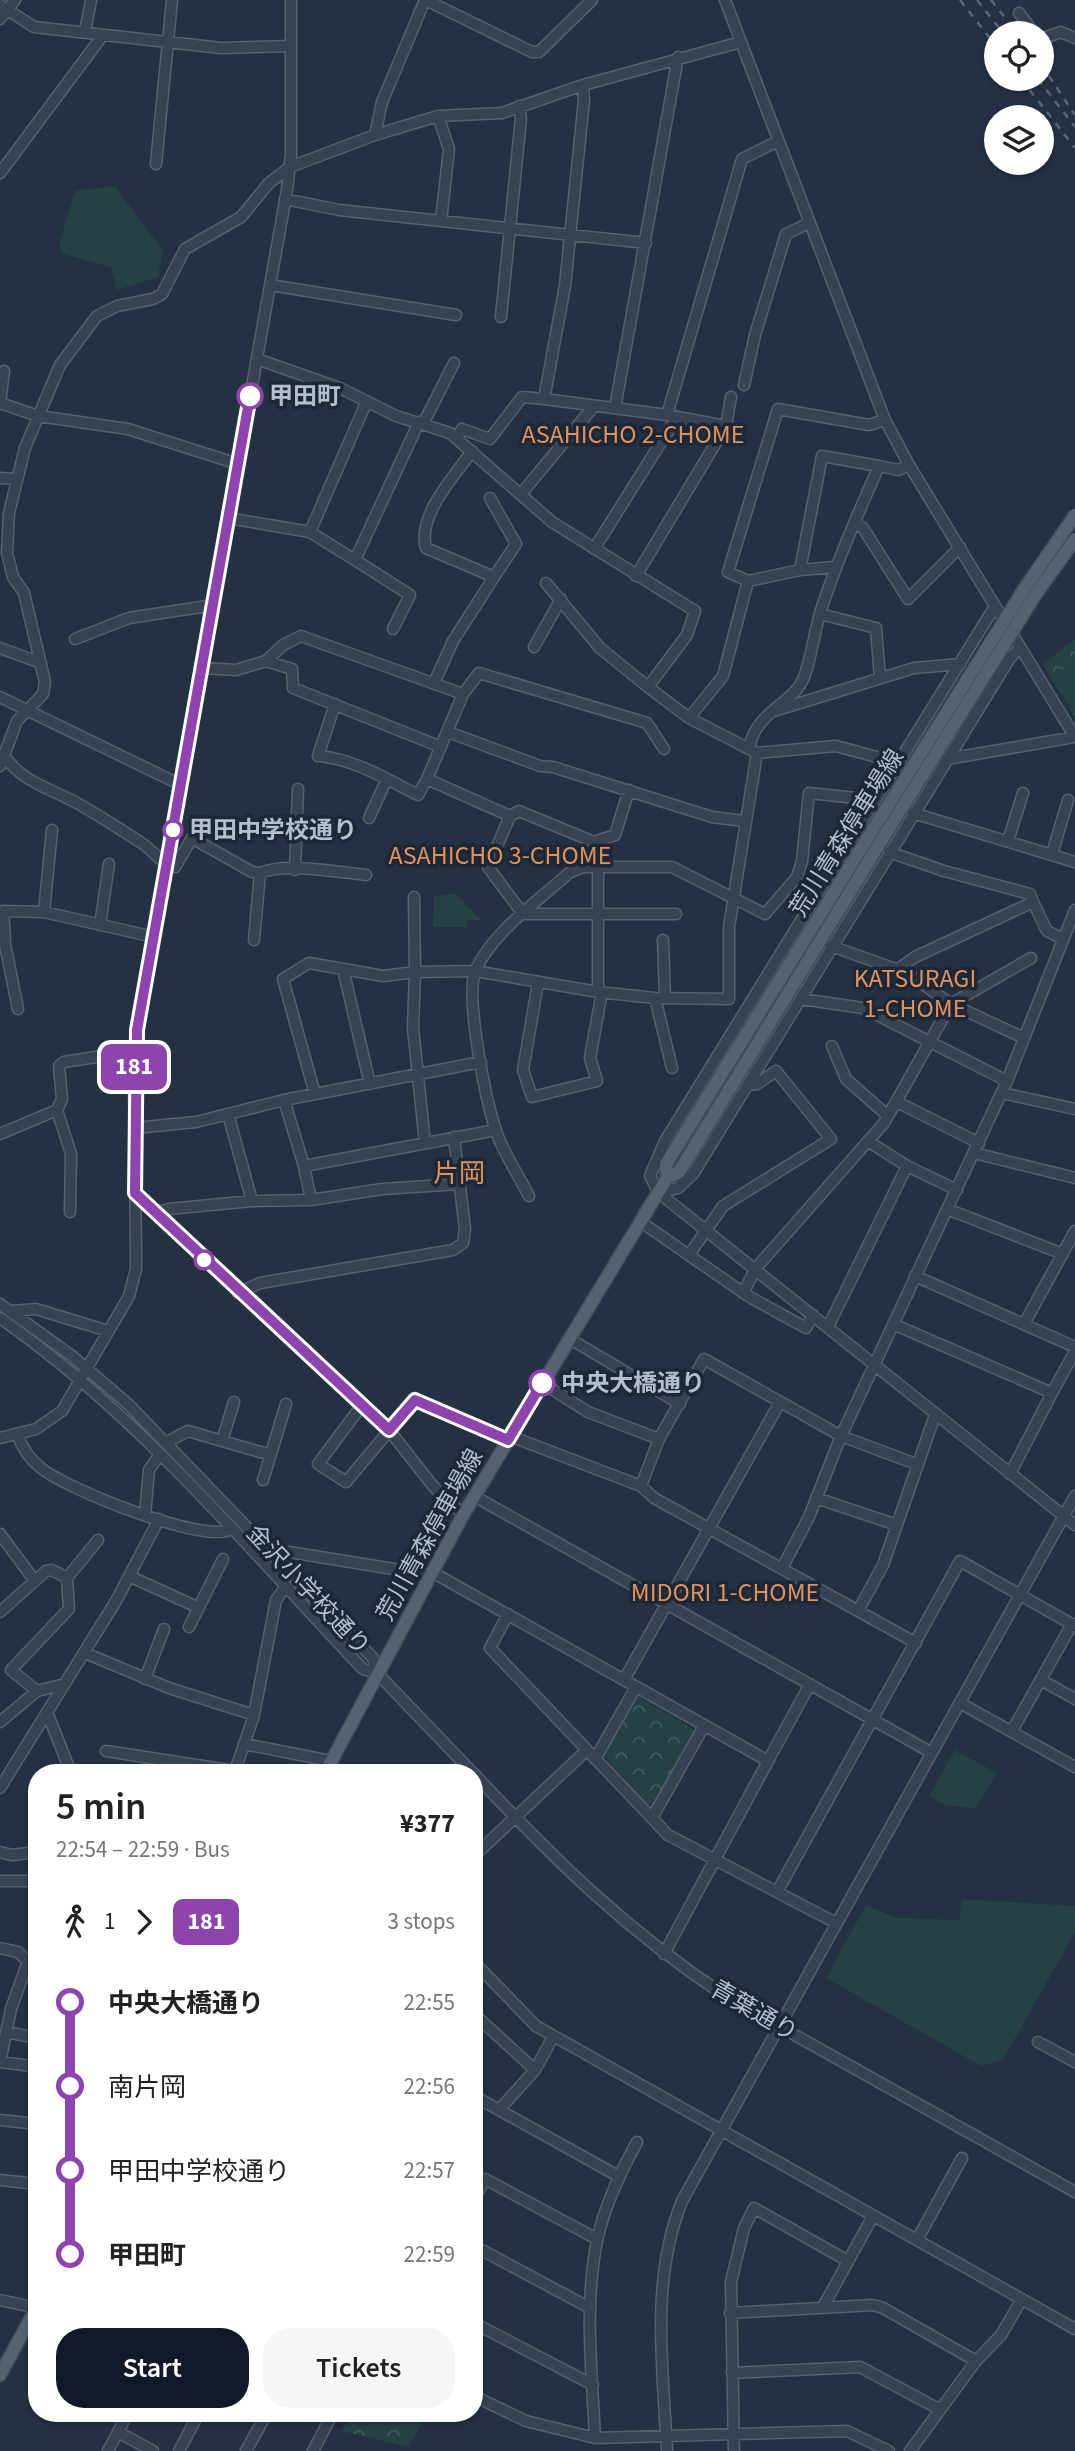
<!DOCTYPE html>
<meta charset="utf-8">
<style>
:root{--surface:#fff;--page:#f6f6f6;--text:#222;--muted:#767676;--accent:#111827}
body{margin:0;font-family:"Source Sans 3","Noto Sans JP",sans-serif;background:var(--page);color:var(--text);height:100vh;display:flex;flex-direction:column;font-size:26px;white-space:nowrap}
*{box-sizing:border-box;margin:0}
p{font-size:23px;color:var(--muted)}
.icon{flex:none;width:38px;height:38px;fill:none;stroke:currentColor;stroke-width:2;stroke-linecap:round;stroke-linejoin:round}
.map{position:relative;flex:1;overflow:hidden}
.drawer{position:absolute;left:28px;top:1764px;width:455px;height:658px;display:flex;flex-direction:column;background:var(--surface);border-radius:28px;box-shadow:0 2px 5px #0004}
.drawer>*{flex:none}
.badge{padding:0 14px;border-radius:10px;font-size:24px;line-height:46px}
.buttons{position:absolute;left:984px;top:21px;display:grid;gap:14px}
.buttons a{display:grid;place-items:center;width:70px;height:70px;border-radius:50%;background:var(--surface);box-shadow:0 2px 5px #0004;font-size:35px}
.map>.badge{position:absolute;translate:-50% -50%;box-shadow:0 0 0 4px #fff}
.legs{display:flex;align-items:center;gap:10px;height:77px;padding:0 28px;font-size:23px}
.legs p{margin-inline-start:auto}
.head{display:flex;align-items:center;justify-content:space-between;height:119px;padding:0 28px}
h1{font-size:38px;font-weight:600;line-height:52px}
.button{display:flex;gap:14px;margin-top:auto;padding:14px 28px}
.button a{flex:1;height:80px;border-radius:28px;background:var(--accent);color:#fff;font-size:28px;font-weight:600;line-height:80px;text-align:center}
.button a+a{background:var(--page);color:var(--text)}
ul{padding:0 28px;list-style:none}
li{display:flex;align-items:center;gap:24px;height:84px;font-size:26px}
li i{display:grid;place-items:center;width:10px;height:100%;margin:0 9px;background:currentColor}
li i::after{content:'';width:18px;height:18px;margin:-9px;border:5px solid;border-radius:50%;background:var(--surface)}
li p{margin-inline-start:auto}
li:first-child i{background:linear-gradient(#0000 50%,currentColor 0)}
li:last-child i{background:linear-gradient(currentColor 50%,#0000 0)}
.map>svg:first-child{display:block}
.forest{fill:url(#forest-crowns)}
.garden{fill:#254144}
.lines{fill:none;stroke-linecap:round;stroke-linejoin:round}
.minor-casing{stroke:#55616f;stroke-width:13}
.major-casing{stroke:#414c5b;stroke-width:15}
.minor{stroke:#374352;stroke-width:10}
.major{stroke:#556272;stroke-width:12}
.rail{stroke:#596779;stroke-width:2.5;stroke-dasharray:7 7;stroke-linecap:butt}
.major-bridge-casing{stroke:#414c5b;stroke-width:15;stroke-linecap:butt}
.major-bridge{stroke:#556272;stroke-width:12}
.line-1-casing{stroke:#fff;stroke-width:16}
.line-1{stroke:#8e44ad;stroke-width:10}
.stop-1-dot{fill:#fff;stroke:#8e44ad;stroke-width:3.5}
.labels{text-anchor:middle;dominant-baseline:central;stroke-width:7;stroke-linejoin:round;paint-order:stroke}
.stop-label{font-size:24px;font-weight:bold;fill:#b4becc;stroke:#1c2837;text-anchor:start}
.street-label{font-size:24px;fill:#b4becc;stroke:#1c2837}
.neighbourhood-label{font-size:26px;fill:#e1915b;stroke:#1c2837}
</style>
<div class="map">
<svg width="1075" height="2451" viewBox="0 0 1075 2451">
<defs>
<pattern id="forest-crowns" width="20" height="18" patternUnits="userSpaceOnUse" patternTransform="scale(1.75)"><rect width="20" height="18" fill="#254144"/><path d="M2 6a3 3 0 1 1 6 0M12 15a3 3 0 1 1 6 0" fill="none" stroke="#425b5e"/></pattern>
</defs>
<rect width="100%" height="100%" fill="#233143"/>
<!-- forest -->
<path class="forest" d="M1075,639V717L1043,664Z
M639,1697L696,1731L654,1804L648,1805L603,1756Z
M352,2413H427L409,2447L342,2431Z"/>
<!-- garden -->
<path class="garden" d="M115,186L163,251L158,277L117,290L111,267L63,254L59,244L75,191Z
M1075,660V709L1055,675Z
M456,894L481,920H467L468,927H433L434,896Z
M955,1750L997,1773L976,1808L947,1806L929,1796Z
M962,1899L1075,1906V1932L1003,2060L981,2066L826,1978L866,1905L896,1918L959,1920Z"/>
<g class="lines">
<defs>
<path id="minor" d="M426,0L532,52H539L592,0
M725,0L885,420L909,465L1075,737
M0,5L34,27L221,48L291,46
M1019,13L1034,33
M0,19L15,0
M85,32L91,0
M1041,39L1061,32L1075,38
M583,85L584,100L565,286L544,399L667,415L726,426
M438,116L449,149L441,221
M375,135L382,102L425,0
M156,164L172,0
M0,173L103,35
M285,199L339,210L646,243
M270,285L456,315
M501,317L521,118L519,106
M257,359L342,389L396,416L450,433L552,522L695,611L687,635L648,687L689,718L757,753L836,746L899,763
M744,385L755,335L786,234L809,223
M0,403L38,416L128,429L238,464
M0,404L4,371
M615,408L678,57
M667,415L742,159L778,141
M423,424L454,363
M457,438L462,429L490,439L522,397L544,399
M0,478L16,479
M521,494L594,406
M490,498L516,544L494,577
M228,518L310,532L355,560L419,422
M855,523L863,528L908,599L960,547
M310,532L366,403
M594,549L677,417
M355,560L410,595L393,629
M835,567L800,570L748,581L728,572L778,409L869,425L885,420
M800,570L822,456L879,466
M636,576L726,426L731,397
M546,583L600,648L648,687
M995,606L665,1141L650,1176L659,1193L1075,1525
M820,614L876,628L880,678
M75,639L129,618L214,605
M534,647L561,599
M0,648L41,663
M266,661L292,669L293,688L441,747
M203,668L236,670L266,661L283,645L301,636L463,694L427,779L510,816L488,867L523,914
M434,683L453,641L494,577L426,548C417,515 454,477 472,451
M463,694L479,673L647,723L664,749
M0,697L181,785
M335,704L318,756C355,759 386,779 418,795L427,779
M774,711L914,668L960,664
M689,718L723,676L748,581
M448,732L540,766L553,767L712,817L744,821
M749,747C758,709 794,704 804,677C812,656 814,632 821,610C837,561 858,514 879,466L898,470L909,465
M4,755C20,781 49,788 75,802C97,814 118,828 140,842C152,849 160,863 175,867L192,838L252,872L260,873
M947,759L1075,737
M0,766L17,721L43,694L45,682L24,593L13,577L7,553L9,513L25,448L60,365L97,316L117,306L153,299L162,294L185,249L241,217L269,183L290,167L375,135L438,116L502,113L583,85L741,42
M913,813L1075,862
M510,816L519,811L594,842L615,835L629,790
M369,818L387,779
M1008,841L1023,793
M889,852L944,871L1030,894L1033,902
M1052,854L1068,800
M295,870L298,789
M44,912L52,830
M523,914H676
M100,925L109,864
M3,934L18,1009
M5,939L3,911L44,912L154,937
M254,940L260,873C285,862 338,872 366,875
M663,940L665,998
M831,946L907,973L951,1004L1024,1038
M343,969L370,1084
M898,969L915,957L1033,902L1047,931L1063,939
M538,983L523,1070L532,1097L597,1081L590,1058L602,992
M598,992V868
M655,998L672,1068
M801,999L863,1008L1007,1081
M832,1046L846,1079L888,1116
M1002,1093L1075,1109
M315,1094L283,979L309,963L383,976L415,972L414,897
M284,1100L304,1166L311,1200
M897,1102L979,1143
M228,1114L252,1201
M135,1128L196,1122L284,1100L481,1062
M0,1134L57,1110
M869,1142L907,1166L957,1190
M425,1143L413,1028L415,972L475,971L598,992L655,998L729,999V927L757,753
M974,1153L1075,1178
M304,1166L496,1130
M135,1193L389,1430L433,1486L463,1515
M659,1193L678,1188L693,1174L1010,658L1020,648
M529,1196C518,1174 502,1151 495,1128C486,1099 464,995 476,969C494,931 538,901 569,873L583,867H672L765,914L797,877L802,861L809,793L875,800
M947,1209L1063,1254
M70,1212L71,1154L57,1110L62,1099L59,1066L64,1062L134,1051
M157,1213L169,1209L252,1201L311,1200L382,1189L459,1184
M641,1222L748,1296L806,1328L813,1315
M689,1255L723,1206L831,1139L776,1071L757,1084L748,1085
M915,1276L1075,1347
M238,1293L260,1283L453,1250L463,1243L465,1229L454,1137
M743,1293L756,1268L884,1123L951,1004L1031,958
M0,1304L72,1356L129,1405L373,1658L377,1673
M12,1311L36,1309L108,1331
M0,1318C139,1415 247,1547 363,1669L377,1673L473,1773
M893,1324L1052,1393L1075,1351
M1024,1324L1075,1231
M828,1327L907,1166
M570,1339L680,1404
M542,1383L588,1412L659,1439
M234,1402L222,1441L271,1455
M362,1405L318,1464L346,1482L415,1400L508,1440
M17,1434C22,1448 29,1459 41,1468C66,1489 206,1545 231,1529
M510,1436L641,1486L654,1498L916,1643
M0,1438L36,1429L62,1411L129,1296L136,1269V1251L134,1089L137,1030L287,190L291,155V0
M167,1442L188,1431L222,1441
M1010,1474L1052,1393
M263,1480L286,1404
M641,1486L659,1439L704,1359L841,1436L916,1464
M474,1496L932,1753
M816,1498L897,1525
M145,1515L149,1470L160,1454
M0,1534L35,1581
M277,1556L289,1552L431,1575
M782,1568L809,1517L841,1436L1007,1081L1075,910
M432,1572L768,1761L664,1954
M129,1576L197,1607
M859,1609L883,1565L935,1415
M0,1612L46,1571L52,1570L67,1578
M508,1614L490,1648L668,1835L836,1923
M189,1627L223,1559
M85,1653L169,1688L254,1715
M145,1679L164,1629
M624,1680L780,1402
M1041,1680L1075,1699
M37,1691L11,1670L69,1609L67,1578L98,1540
M960,1703L1075,1767
M47,1712L71,1773
M0,1722L37,1691L65,1684
M1012,1731L1072,1624
M244,1744L331,1761
M106,1751L235,1771L254,1715L276,1600L286,1586
M595,1759L636,1687
M768,1761L810,1684
M474,1774C555,1860 628,1932 727,1997L1075,2192
M0,1788L116,1601L159,1519
M652,1818L704,1726
M0,1852L12,1855L37,1852
M474,1856L587,1750
M0,1881H37
M777,1892L960,1561L1075,1626
M0,1948L18,1952L37,1970
M474,1962L536,2026L1075,2329
M474,2014L535,2070
M6,2032L37,2038
M1038,2042L1075,2062
M0,2062L11,2009L28,1961
M1,2062L37,2067
M474,2096L618,2176
M499,2110L535,2070L553,2037
M0,2120L37,2124
M0,2180L37,2184
M474,2200L485,2179L597,2239
M917,2240L962,2158
M474,2246L590,2308
M0,2300L37,2308
M823,2307L873,2216
M730,2313L873,2305L883,2308L976,2361
M474,2323L593,2385
M732,2373L860,2367L939,2409
M474,2396L526,2421L595,2438L847,2431L889,2451
M118,2432L153,2451
M595,2438C592,2373 584,2305 597,2241C604,2206 620,2173 637,2142
M108,2451L128,2413
M179,2451L199,2413
M246,2451L267,2413
M313,2451L333,2413
M667,2451C663,2368 650,2281 682,2201L1075,1496
M734,2451L731,2282L744,2228L754,2208L848,2261
M910,2451L976,2361L1001,2335L1022,2299"/>
<path id="major" d="M667,1178L666,1164L867,839
M325,1773L463,1515L667,1178L679,1172L878,846
M0,2375L37,2307"/>
</defs>
<!-- minor casing -->
<use href="#minor" class="minor-casing"/>
<!-- major casing -->
<use href="#major" class="major-casing"/>
<!-- minor -->
<use href="#minor" class="minor"/>
<!-- major -->
<use href="#major" class="major"/>
<!-- rail -->
<path class="rail" d="M960,0L996,46
M977,0L1003,33
M991,0L1017,33
M1041,64L1075,115
M1021,79L1075,148
M1038,79L1075,127"/>
<defs>
<path id="major-bridge" d="M867,839L1023,591L1075,515
M878,846L1034,597L1075,539"/>
</defs>
<!-- major-bridge casing -->
<use href="#major-bridge" class="major-bridge-casing"/>
<!-- major-bridge -->
<use href="#major-bridge" class="major-bridge"/>
</g>
<g class="lines">
<defs>
<path id="line-1" d="M250,396L137,1030L135,1193L389,1430L415,1400L508,1440L542,1383"/>
</defs>
<!-- line-1 casing -->
<use href="#line-1" class="line-1-casing"/>
<!-- line-1 -->
<use href="#line-1" class="line-1"/>
</g>
<!-- markers -->
<g class="stop-1-dot">
<circle cx="250" cy="396" r="12"/>
<circle cx="173" cy="830" r="9"/>
<circle cx="204" cy="1260" r="9"/>
<circle cx="542" cy="1383" r="12"/>
</g>
<g class="labels">
<!-- stop labels -->
<g class="stop-label">
<text x="269" y="396">甲田町</text>
<text x="189" y="830">甲田中学校通り</text>
<text x="561" y="1383">中央大橋通り</text>
</g>
<!-- street labels -->
<g class="street-label">
<text transform="translate(847 833) rotate(-58)">荒川青森停車場線</text>
<text transform="translate(430 1535) rotate(-61)">荒川青森停車場線</text>
<text transform="translate(308 1590) rotate(47)">金沢小学校通り</text>
<text transform="translate(754 2011) rotate(30)">青葉通り</text>
</g>
<!-- neighbourhood labels -->
<g class="neighbourhood-label">
<text x="633" y="434">ASAHICHO 2-CHOME</text>
<text x="500" y="855">ASAHICHO 3-CHOME</text>
<text x="915" y="978">KATSURAGI<tspan x="915" dy="30">1-CHOME</tspan></text>
<text x="459" y="1173">片岡</text>
<text x="725" y="1592">MIDORI 1-CHOME</text>
</g>
</g>
</svg>
<div class="buttons">
<a><svg class="icon" aria-label="locate" viewBox="0 0 24 24"><circle cx="12" cy="12" r="6"/><path d="M12 2v4M12 18v4M2 12h4M18 12h4"/></svg></a>
<a><svg class="icon" aria-label="layers" viewBox="0 0 24 24"><path d="M12 4l9 5-9 5-9-5zM3 14l9 5 9-5"/></svg></a>
</div>
<b class="badge" style="left:134px;top:1067px;background:#8e44ad;color:#fff">181</b>
<section class="drawer">
<div class="head"><div><h1>5 min</h1><p>22:54 – 22:59 · Bus</p></div><b>¥377</b></div>
<div class="legs"><svg class="icon" aria-label="walk" viewBox="0 0 24 24"><circle cx="13" cy="4" r="2"/><path d="M13 8l-2 6 4 7M11 14l-3 7M7 12l3-4h3l4 4"/></svg>1<svg class="icon" aria-label="forward" viewBox="0 0 24 24"><path d="M9 5l7 7-7 7"/></svg><b class="badge" style="background:#8e44ad;color:#fff">181</b><p>3 stops</p></div>
<ul>
<li><i style="color:#8e44ad"></i><b>中央大橋通り</b><p>22:55</p></li>
<li><i style="color:#8e44ad"></i><span>南片岡</span><p>22:56</p></li>
<li><i style="color:#8e44ad"></i><span>甲田中学校通り</span><p>22:57</p></li>
<li><i style="color:#8e44ad"></i><b>甲田町</b><p>22:59</p></li>
</ul>
<div class="button"><a>Start</a><a>Tickets</a></div>
</section>
</div>
